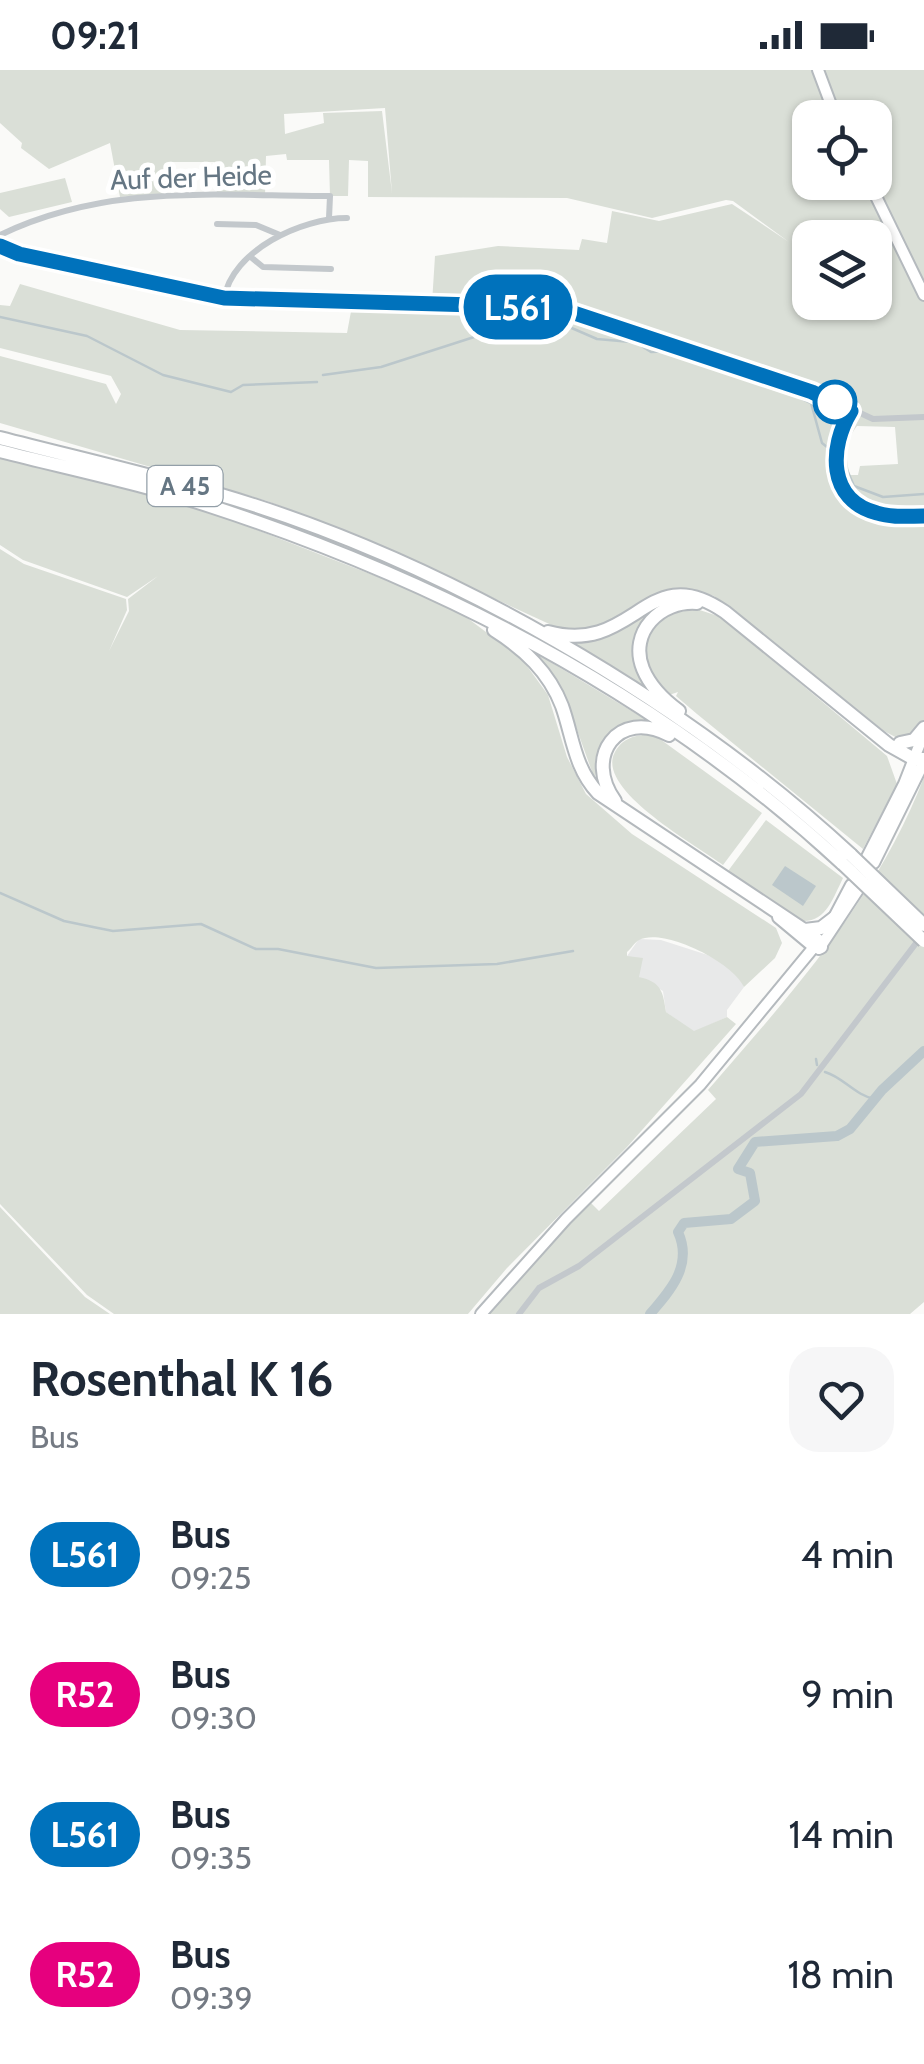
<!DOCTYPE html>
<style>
:root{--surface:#fff;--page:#f6f6f7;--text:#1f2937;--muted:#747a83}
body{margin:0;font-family:Cabin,sans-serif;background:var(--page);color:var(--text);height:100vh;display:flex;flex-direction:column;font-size:38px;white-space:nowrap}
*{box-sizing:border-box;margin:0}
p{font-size:32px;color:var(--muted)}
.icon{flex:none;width:55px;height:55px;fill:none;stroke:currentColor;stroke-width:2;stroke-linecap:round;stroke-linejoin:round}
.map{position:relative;height:1244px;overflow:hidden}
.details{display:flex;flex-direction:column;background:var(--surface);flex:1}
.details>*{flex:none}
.badge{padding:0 20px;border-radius:32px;font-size:35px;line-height:65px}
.fabs{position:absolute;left:792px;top:30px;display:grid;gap:20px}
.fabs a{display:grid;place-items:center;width:100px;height:100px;border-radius:20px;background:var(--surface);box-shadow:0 2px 8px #0004;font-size:50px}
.map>.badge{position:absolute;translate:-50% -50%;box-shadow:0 0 0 5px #fff}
.round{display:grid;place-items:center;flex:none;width:105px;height:105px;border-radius:30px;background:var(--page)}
.headline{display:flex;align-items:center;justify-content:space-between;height:170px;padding:0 30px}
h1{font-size:48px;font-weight:700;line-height:75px}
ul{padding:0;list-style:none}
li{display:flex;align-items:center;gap:30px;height:140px;padding:0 30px}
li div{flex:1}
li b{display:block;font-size:38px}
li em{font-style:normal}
li .badge{min-width:110px;font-weight:700;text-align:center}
.status{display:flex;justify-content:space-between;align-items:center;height:70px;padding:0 50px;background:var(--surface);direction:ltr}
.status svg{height:28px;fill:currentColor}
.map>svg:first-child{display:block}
.built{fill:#e8e9e9}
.green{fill:#dadfd7;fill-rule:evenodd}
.water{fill:#bbc7cb}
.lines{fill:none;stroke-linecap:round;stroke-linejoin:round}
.stream{stroke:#bbc7cb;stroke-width:2.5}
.river{stroke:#bbc7cb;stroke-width:10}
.primary-casing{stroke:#b5babe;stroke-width:14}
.highway-casing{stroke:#b4b9bd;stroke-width:16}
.street{stroke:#c3c8cc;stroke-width:6}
.primary{stroke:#fff;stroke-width:10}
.highway{stroke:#fff;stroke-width:12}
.highway-bridge-casing{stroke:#b4b9bd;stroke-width:16;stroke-linecap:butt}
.highway-bridge{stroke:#fff;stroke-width:12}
.line-casing{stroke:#fff;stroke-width:22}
.line{stroke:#0072bc;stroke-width:15}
.stop-dot{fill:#fff;stroke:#0072bc;stroke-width:5}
.labels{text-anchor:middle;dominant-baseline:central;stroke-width:10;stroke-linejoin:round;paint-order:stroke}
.shield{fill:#fff;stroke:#939fa8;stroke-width:2.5}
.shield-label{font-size:25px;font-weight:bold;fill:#657683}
.street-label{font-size:28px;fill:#657683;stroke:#fff}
</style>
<div class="status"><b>09:21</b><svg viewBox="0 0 49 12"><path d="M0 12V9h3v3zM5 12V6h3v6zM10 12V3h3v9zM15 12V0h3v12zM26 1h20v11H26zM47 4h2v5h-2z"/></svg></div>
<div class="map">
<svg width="924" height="1244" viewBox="0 0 924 1244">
<rect width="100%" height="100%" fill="#fafaf8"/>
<!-- built -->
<path class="built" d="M639,869L661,870L717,888L740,907L744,917L727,940V947L694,962L666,942L663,921L639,907L627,886Z"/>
<!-- green -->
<path class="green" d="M0,0H924V672L899,669L884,661L714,526C650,507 630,573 558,558L350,462L267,431L0,353V286L106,314L116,334L121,324L111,306L0,278V235L10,236L20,214L180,260L347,263L352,236L541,240L571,245L820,327L846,344L849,341L813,318L602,247L572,239L432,233L435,186L498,176L579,180L582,169L607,173L612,141L659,151L732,134L789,172L733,131L726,130L652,148L567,128L368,127V91L349,90L348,126H330L329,90H287L286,84L266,86L265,126L217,124L214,92H172L171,124L120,127L110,73L49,99L21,78L22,73L0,53ZM385,38L392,123L382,41L323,43L324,53L285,64L284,44ZM810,48H875V112H810ZM810,168H875V232H810ZM857,356L895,357L898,394L860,396L858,405H850C845,387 845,371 857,356Z
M65,108L72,132L9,147L0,139V123Z
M0,387L206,440L450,535L522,589L548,625L567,687L586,724L632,764L776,858L782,873L775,888L744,917C733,892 663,857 639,870C634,873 631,879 627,882V886L643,888L639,907C661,912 663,921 666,942L694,961L727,947L736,954L627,1077L507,1198L468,1244H114L87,1225L0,1134V479L24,494L126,529L127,540L109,581L129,541L128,529L158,506L127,527L23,490L0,475Z
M672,531L721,547L887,686L897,714L863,779L697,644L676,626L678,622L657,629L559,568C614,578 626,548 672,531Z
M529,579L650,652C611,650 598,675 595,710L562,618Z
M653,664L762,743L723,795C696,775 598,721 614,684C622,667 636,665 653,664Z
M924,707V1232L910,1244H486L590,1132L599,1141L716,1029L708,1020C791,924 878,828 924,707Z
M766,750L843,808C833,828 826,853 801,851L728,801Z
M0,1137L85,1227L110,1244H0Z"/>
<!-- water -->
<path class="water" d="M785,796L816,816L803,836L772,815Z"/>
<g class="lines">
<!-- stream -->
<path class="stream" d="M0,247L87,266L163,305L231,322L243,315L317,312
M643,277L651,282L675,281C687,291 702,294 716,297C746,305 784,320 811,333L822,373L827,377
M323,305L381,297L499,259L567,256L597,269L631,272
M841,386L854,416L883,427L924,424
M0,823L64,851L93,857L113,861L201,854L256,879H278L376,898L497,894L573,881
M816,989L817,995
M825,1002C843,1007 856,1026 875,1029"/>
<!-- river -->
<path class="river" d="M650,1244C671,1220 693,1195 678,1162L684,1153L731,1149L755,1131L750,1103L738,1099L755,1072L837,1066L850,1059L882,1020L924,981"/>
<defs>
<path id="primary" d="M818,0L836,48
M869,112L924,225
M851,341C829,377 827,430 877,443C892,448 909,446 924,446
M867,787L904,714L924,663
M874,793L924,692
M831,853L851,815
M819,879L858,820
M481,1244L566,1149L700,1015L819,871"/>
<path id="highway" d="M0,368C74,387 148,404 221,425C443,490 682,629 851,785
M0,381C71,399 144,414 213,437C445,513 663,628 843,794
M494,560C524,579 549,602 562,636C573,667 574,697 598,723L804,860L819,871L821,877H815L779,847
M548,562C636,586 646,487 725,542L889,675L914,689H924
M679,641C664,630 650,616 643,599C628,562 661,530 697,533
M900,673L914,670L924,658
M615,731C583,687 618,638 669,665
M805,860L821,858L834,848"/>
</defs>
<!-- primary casing -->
<use href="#primary" class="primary-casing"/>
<!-- highway casing -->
<use href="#highway" class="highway-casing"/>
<!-- street -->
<path class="street" d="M217,154L256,155L280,165
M0,165C108,113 214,126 330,126L329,148
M0,176L19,184L224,229L541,237L571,242L813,321L873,349L924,347
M252,188L263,197L331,199
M224,229C232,180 302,148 347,148
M519,1244L539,1218L579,1196L801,1024L920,868"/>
<!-- primary -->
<use href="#primary" class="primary"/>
<!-- highway -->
<use href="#highway" class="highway"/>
<defs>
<path id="highway-bridge" d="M851,785L924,855
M843,794L924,871"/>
</defs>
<!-- highway-bridge casing -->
<use href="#highway-bridge" class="highway-bridge-casing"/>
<!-- highway-bridge -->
<use href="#highway-bridge" class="highway-bridge"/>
</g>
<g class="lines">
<defs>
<path id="line" d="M0,176L19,184L224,228L541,237L571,242L812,322L851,341C829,377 827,430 877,443C892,448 909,446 924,446"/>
</defs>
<!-- line casing -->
<use href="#line" class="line-casing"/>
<!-- line -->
<use href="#line" class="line"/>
</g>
<!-- markers -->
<circle class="stop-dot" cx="835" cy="332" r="20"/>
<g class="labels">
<!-- shield labels -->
<rect class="shield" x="147.5" y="396" width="75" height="40" rx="8"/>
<g class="shield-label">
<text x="185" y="416">A 45</text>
</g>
<!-- street labels -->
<g class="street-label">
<text transform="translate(191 107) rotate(-2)">Auf der Heide</text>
</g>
</g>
</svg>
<div class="fabs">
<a><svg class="icon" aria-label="locate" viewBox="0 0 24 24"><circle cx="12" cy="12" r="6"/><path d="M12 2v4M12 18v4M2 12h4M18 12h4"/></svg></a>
<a><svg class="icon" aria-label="layers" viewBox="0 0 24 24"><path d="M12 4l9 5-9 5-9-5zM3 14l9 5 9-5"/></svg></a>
</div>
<b class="badge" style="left:518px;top:237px;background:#0072bc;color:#fff">L561</b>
</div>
<section class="details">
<div class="headline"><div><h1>Rosenthal K 16</h1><p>Bus</p></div><a class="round"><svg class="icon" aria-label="heart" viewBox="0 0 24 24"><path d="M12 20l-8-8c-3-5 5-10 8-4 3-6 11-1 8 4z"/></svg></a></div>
<ul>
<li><span class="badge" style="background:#0072bc;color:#fff">L561</span><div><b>Bus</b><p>09:25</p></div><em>4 min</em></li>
<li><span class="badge" style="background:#e6007e;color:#fff">R52</span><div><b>Bus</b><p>09:30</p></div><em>9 min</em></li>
<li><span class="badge" style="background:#0072bc;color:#fff">L561</span><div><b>Bus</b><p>09:35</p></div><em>14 min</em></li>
<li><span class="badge" style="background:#e6007e;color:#fff">R52</span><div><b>Bus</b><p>09:39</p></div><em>18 min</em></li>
</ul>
</section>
